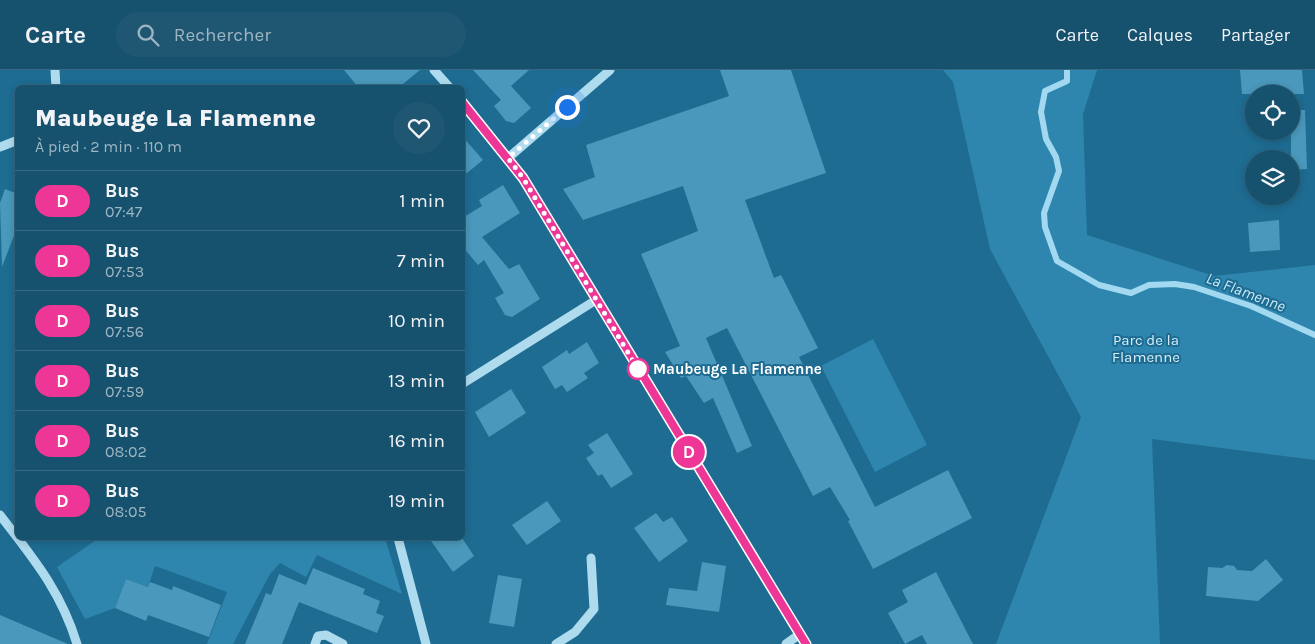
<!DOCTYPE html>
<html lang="fr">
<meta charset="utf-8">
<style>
:root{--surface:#16516e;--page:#1f5773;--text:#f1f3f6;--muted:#9eb5c2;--line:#356881}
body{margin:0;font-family:Karla,sans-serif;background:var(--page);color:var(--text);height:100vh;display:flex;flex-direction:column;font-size:19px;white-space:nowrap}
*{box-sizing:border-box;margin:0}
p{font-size:16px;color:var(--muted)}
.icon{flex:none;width:28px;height:28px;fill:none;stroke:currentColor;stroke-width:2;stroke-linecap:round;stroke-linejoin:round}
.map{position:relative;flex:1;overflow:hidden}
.drawer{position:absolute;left:15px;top:15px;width:450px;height:455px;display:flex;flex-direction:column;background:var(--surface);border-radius:8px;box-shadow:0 2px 8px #0003,0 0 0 1px var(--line)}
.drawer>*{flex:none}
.badge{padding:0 10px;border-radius:16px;font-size:18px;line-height:32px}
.tools{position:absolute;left:1245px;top:15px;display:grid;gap:10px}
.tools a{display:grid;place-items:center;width:55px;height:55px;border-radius:50%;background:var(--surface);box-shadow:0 2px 8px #0003,0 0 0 1px var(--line);font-size:25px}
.you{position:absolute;width:25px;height:25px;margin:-12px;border:4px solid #fff;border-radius:50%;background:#1a73e8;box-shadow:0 0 0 8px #1a73e833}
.map>.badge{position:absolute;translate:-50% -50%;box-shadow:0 0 0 2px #fff}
.round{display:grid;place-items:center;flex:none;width:52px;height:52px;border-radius:26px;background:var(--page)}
.headline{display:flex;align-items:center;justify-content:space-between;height:85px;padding:0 20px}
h1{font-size:24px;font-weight:800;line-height:38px}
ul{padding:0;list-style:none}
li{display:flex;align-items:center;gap:15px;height:60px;padding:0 20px;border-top:1px solid var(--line)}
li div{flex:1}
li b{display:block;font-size:19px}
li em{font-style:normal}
li .badge{min-width:55px;font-weight:700;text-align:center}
header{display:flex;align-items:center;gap:30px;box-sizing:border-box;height:70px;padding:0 25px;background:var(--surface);border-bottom:1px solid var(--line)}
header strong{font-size:24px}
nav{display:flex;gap:28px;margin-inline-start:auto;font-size:18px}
.search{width:350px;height:45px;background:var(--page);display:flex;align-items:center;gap:12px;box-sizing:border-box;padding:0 18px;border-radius:28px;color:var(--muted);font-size:19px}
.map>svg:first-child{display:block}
.green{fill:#2e86ae}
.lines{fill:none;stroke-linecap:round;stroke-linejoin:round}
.stream{stroke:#a3d9f0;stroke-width:6}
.building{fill:#4a98bb}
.minor{stroke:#afdbee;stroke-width:9}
.line-casing{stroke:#fff;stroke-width:11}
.line{stroke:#ee3697;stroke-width:8}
.walk{stroke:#fff;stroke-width:5;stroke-dasharray:0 9}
.stop-dot{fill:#fff;stroke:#ee3697;stroke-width:2.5}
.labels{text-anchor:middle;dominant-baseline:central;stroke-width:4;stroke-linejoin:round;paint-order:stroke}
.park-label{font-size:15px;fill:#d5effa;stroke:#1e6c92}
.stop-label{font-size:15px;font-weight:bold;fill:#fff;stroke:#1e6c92;text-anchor:start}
.water-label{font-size:16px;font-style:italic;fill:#c9e9f7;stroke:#1e6c92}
</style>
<header>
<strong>Carte</strong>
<div class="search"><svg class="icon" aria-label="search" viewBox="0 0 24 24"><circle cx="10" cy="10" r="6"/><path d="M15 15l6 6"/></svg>Rechercher</div>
<nav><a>Carte</a><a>Calques</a><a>Partager</a></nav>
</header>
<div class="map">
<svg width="1315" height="574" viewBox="0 0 1315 574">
<rect width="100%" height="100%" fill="#1e6c92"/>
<!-- green -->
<path class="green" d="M943,0H1097L1083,44L1087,165L1214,206L1315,195V390L1152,369L1160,574H996L1081,347L990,179L953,12Z
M873,269L927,375L875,402L821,296Z
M99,468H385L402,524L317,485L306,507L280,493L270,504L233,574H207L227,522L155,496L148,517L126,509L115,538L85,549L57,497Z"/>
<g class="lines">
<!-- stream -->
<path class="stream" d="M1067,0V11L1045,21L1041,42L1046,69L1056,87L1059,101L1044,143L1045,157L1057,191L1099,215L1131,223L1149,215L1175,214L1194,217L1251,236L1315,265"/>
</g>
<!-- building -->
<path class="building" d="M344,0H420L398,18H359Z
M473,0H529L511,16L531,38L514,53L506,51L494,36L501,30Z
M720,0H791L826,103L745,130L774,208L781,205L818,278L799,287L875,437L948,400L972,448L873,499L848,451L850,450L830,417L813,426L727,258L706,268L752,376L737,383L713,328L704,333L686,306L681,308L665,282L680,276L641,184L698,161L683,116L583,150L563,119L595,107L586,75L729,26Z
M1240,0H1302L1304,24H1242Z
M1291,40H1305L1307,99L1291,100Z
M462,66L483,90L462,107Z
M503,115L520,143L482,167L509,199L519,194L540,229L512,247L505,245L495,228L504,223L484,190L478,195L462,176V148L482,136L479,130Z
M5,119L18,124V155L2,197L0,133Z
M1279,150L1280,180L1250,182L1248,153Z
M587,272L599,293L584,303L588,308L567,322L562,315L555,319L542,297L567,280L569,284Z
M511,319L526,343L489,367L475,342Z
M607,363L633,404L611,418L602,404L598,406L586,388L594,383L588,375Z
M547,431L561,451L527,475L512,455Z
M656,443L663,452L672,447L688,471L659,492L634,458Z
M429,468H462L474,486L453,502Z
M1266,489L1283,510L1258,531L1206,526L1208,497L1222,498L1227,495L1234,496L1237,500L1252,501Z
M702,492L726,496L719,542L666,535L669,518L697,521Z
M313,498L365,519L363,524L380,531L376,543L384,546L377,563L299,532L282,574H245L266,523L271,525L279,504L306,515Z
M936,502L943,516L973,574H927L922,565L905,574L888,543L908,532L902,520Z
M498,505L522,509L514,557L489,553Z
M126,509L148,517L150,512L172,520L173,516L221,535L209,567L148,545L146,551L115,538Z
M0,545L68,574H0Z"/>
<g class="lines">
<!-- minor -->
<path class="minor" d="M55,0L56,18
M434,0L450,18
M462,32L523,108L806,574
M0,77L18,70
M508,88L610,0
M462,314L596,230
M0,445C33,488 61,521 77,574
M398,468L426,574
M315,574L318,566L326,565L343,574
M556,574L575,562L594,539L591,488
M786,574L800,564"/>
</g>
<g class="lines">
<defs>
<path id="line" d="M462,32L523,108L806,574"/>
</defs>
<!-- line casing -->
<use href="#line" class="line-casing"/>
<!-- line -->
<use href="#line" class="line"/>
<!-- walk -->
<path class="walk" d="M567,37L508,88L523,108L638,299"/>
</g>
<!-- markers -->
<circle class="stop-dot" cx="638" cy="299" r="10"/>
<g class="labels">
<!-- park labels -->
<g class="park-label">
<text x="1146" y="270">Parc de la<tspan x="1146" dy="17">Flamenne</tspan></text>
</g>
<!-- stop labels -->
<g class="stop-label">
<text x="653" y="299">Maubeuge La Flamenne</text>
</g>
<!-- water labels -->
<g class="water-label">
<text transform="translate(1246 222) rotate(21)">La Flamenne</text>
</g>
</g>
</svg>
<div class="tools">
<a><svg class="icon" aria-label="locate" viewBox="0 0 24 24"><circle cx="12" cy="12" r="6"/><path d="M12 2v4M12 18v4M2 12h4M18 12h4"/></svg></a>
<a><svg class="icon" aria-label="layers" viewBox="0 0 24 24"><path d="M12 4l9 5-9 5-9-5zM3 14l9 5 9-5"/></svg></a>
</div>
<div class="you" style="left:567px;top:37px"></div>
<b class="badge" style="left:689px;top:382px;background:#ee3697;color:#fff">D</b>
<section class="drawer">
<div class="headline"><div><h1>Maubeuge La Flamenne</h1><p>À pied · 2 min · 110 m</p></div><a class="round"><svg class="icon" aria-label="heart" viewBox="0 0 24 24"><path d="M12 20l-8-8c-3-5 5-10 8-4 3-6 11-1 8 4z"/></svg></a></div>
<ul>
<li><span class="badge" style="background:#ee3697;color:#fff">D</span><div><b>Bus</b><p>07:47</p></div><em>1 min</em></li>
<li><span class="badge" style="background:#ee3697;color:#fff">D</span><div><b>Bus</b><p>07:53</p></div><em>7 min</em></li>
<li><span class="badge" style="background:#ee3697;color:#fff">D</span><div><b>Bus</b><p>07:56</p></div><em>10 min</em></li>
<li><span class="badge" style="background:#ee3697;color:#fff">D</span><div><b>Bus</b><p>07:59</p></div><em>13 min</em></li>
<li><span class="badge" style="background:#ee3697;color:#fff">D</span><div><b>Bus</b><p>08:02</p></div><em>16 min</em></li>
<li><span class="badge" style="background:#ee3697;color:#fff">D</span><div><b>Bus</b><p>08:05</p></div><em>19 min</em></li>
</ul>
</section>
</div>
